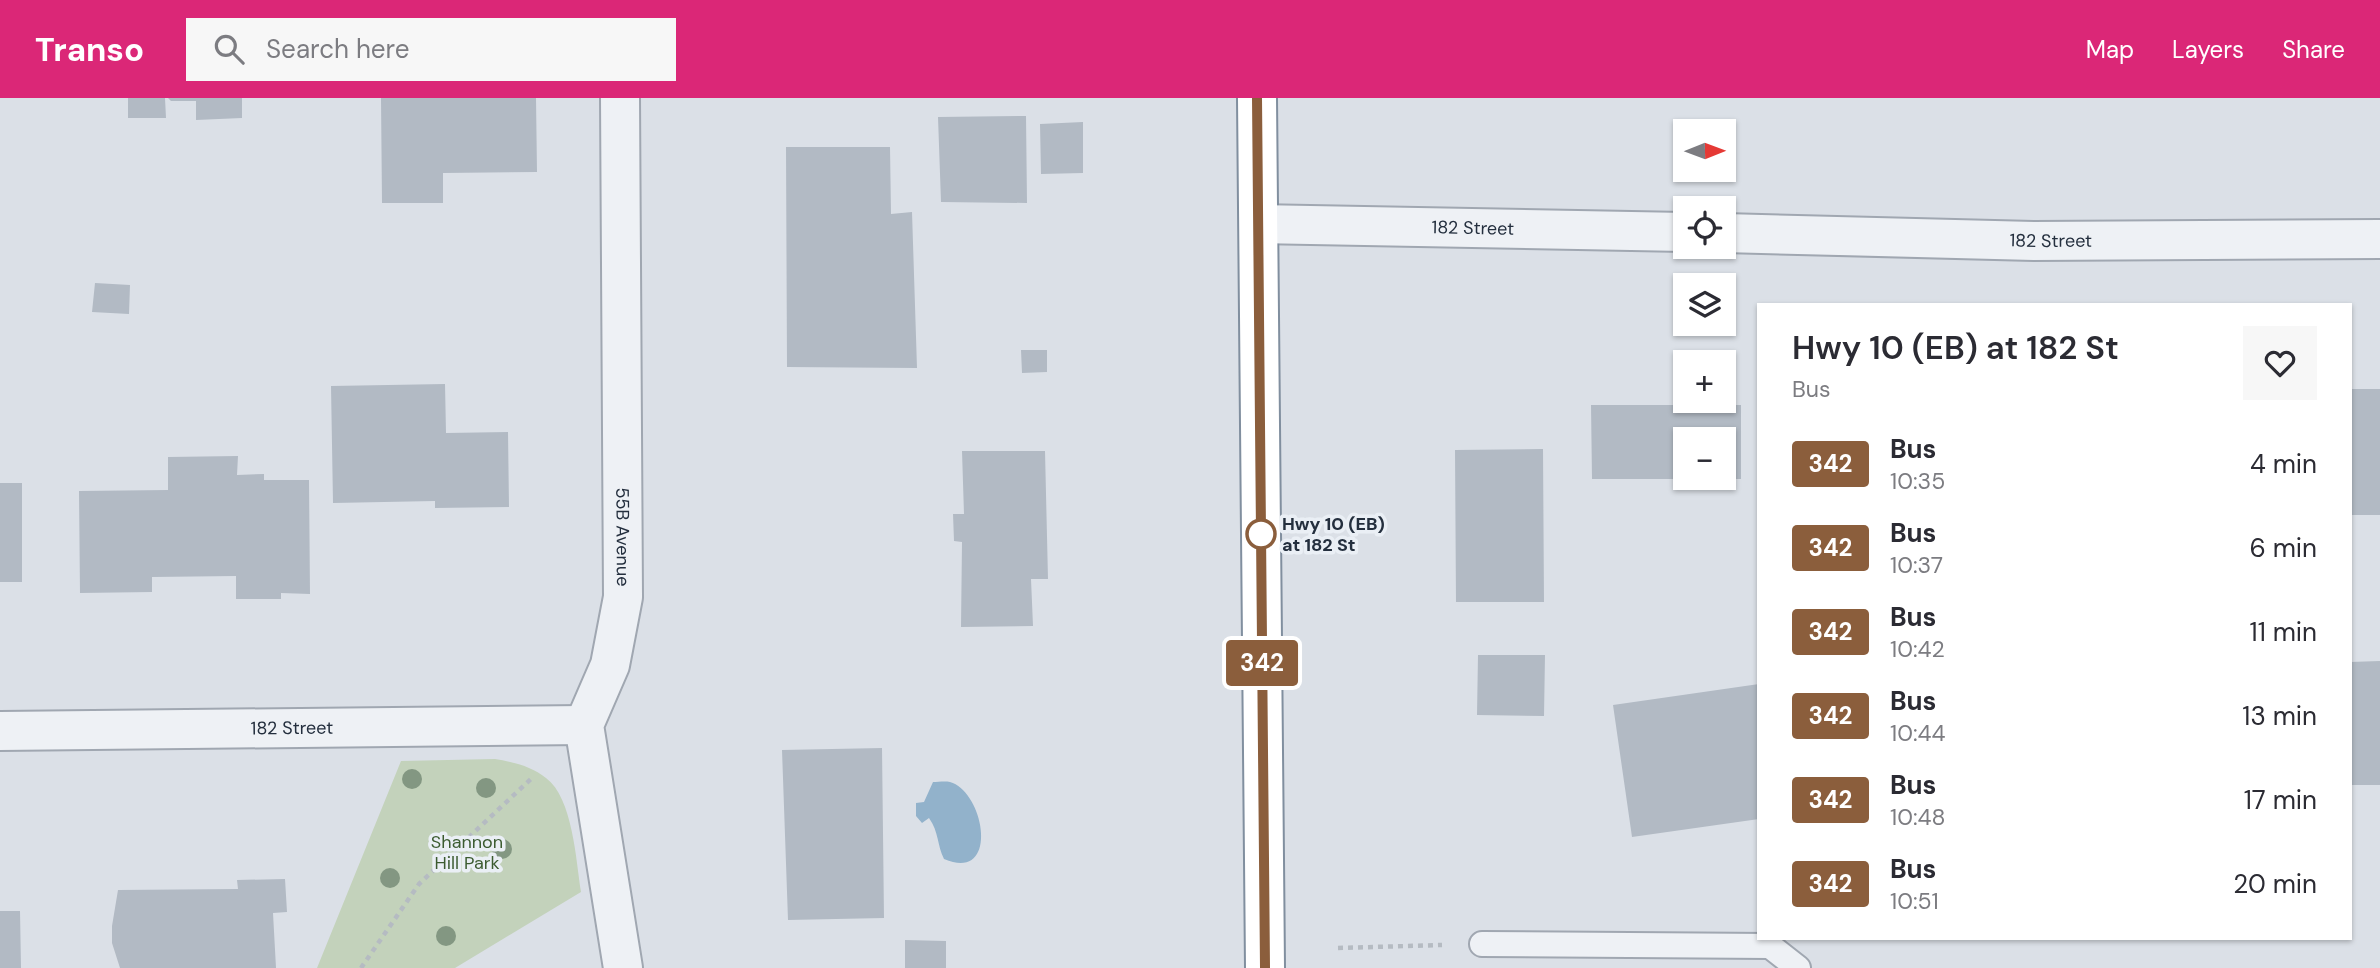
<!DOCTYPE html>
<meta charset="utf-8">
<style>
:root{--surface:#fff;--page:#f7f7f7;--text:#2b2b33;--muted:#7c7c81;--accent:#db2777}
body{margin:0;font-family:"DM Sans",sans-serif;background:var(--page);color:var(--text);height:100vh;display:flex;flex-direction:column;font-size:26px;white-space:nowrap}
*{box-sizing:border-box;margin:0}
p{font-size:23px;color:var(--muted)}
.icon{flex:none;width:38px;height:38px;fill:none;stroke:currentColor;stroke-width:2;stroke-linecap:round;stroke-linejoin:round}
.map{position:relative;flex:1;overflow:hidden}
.sheet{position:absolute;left:1757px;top:205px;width:595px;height:637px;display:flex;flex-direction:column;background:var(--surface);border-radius:0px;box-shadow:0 2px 5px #0004}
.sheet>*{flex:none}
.badge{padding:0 14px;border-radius:5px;font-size:24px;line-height:46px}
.needle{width:46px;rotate:89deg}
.controls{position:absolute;left:1673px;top:21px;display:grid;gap:14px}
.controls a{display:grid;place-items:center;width:63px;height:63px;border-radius:0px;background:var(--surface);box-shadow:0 2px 5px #0004;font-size:35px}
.map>.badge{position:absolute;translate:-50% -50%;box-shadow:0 0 0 4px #fff}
.round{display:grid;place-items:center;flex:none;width:74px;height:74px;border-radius:0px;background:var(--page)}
.head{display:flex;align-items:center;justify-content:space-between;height:119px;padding:0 35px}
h1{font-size:33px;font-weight:600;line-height:52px}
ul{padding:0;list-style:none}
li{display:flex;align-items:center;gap:21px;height:84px;padding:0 35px}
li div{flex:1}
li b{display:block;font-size:26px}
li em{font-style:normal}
li .badge{min-width:77px;font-weight:700;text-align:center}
header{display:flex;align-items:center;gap:42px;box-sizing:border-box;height:98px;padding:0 35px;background:var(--accent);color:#fff}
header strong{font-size:33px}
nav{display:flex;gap:38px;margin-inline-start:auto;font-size:24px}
.search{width:490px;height:63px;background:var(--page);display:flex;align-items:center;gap:18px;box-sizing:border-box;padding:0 24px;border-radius:0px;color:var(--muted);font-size:26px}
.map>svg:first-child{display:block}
.green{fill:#c3d2bb}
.water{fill:#92b2cb}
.building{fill:#b2bac4}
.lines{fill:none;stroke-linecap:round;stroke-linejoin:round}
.service-casing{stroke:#a0a7b1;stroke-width:28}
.minor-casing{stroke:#a0a7b1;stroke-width:42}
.trunk-casing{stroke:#818f9f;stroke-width:42}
.path{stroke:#b5bbc2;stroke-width:4.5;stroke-dasharray:5 5;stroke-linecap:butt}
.service{stroke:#eef1f5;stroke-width:24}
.minor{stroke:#eef1f5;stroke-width:38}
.trunk{stroke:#fff;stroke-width:38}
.tree{fill:#839782}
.line-casing{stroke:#fff;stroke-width:16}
.line{stroke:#8b5e3c;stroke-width:10}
.stop-dot{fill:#fff;stroke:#8b5e3c;stroke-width:3.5}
.labels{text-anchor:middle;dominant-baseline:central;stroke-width:7;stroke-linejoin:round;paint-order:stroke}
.street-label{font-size:18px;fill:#242f3e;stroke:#eaeff5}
.stop-label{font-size:18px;font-weight:bold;fill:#242f3e;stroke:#eaeff5;text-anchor:start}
.park-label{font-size:18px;fill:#3b5b30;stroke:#eaeff5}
</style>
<header>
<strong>Transo</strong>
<div class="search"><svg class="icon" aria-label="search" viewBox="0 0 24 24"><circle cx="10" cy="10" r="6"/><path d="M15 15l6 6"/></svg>Search here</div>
<nav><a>Map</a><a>Layers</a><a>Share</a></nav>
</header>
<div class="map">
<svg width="2380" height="870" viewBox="0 0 2380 870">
<rect width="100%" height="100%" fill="#dbe0e7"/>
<!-- green -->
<path class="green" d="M495,661C513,664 531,668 546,680C573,700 576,763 581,794L455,870H317L401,663Z"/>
<!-- water -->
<path class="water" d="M933,684C938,684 945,683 950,684C985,694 1000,785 944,761C937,747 939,734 929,720L922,725L916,718V705L924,704Z"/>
<!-- building -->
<path class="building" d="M128,0H165L166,20H128Z
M168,0H242V20L196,22V3H171Z
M381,0H536L537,74L443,75V105H382Z
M1026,18L1027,105L941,104L938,19Z
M1083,24V75L1041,76L1040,26Z
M786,49H890L891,116L912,114L917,270L787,269Z
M95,185L130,187L129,216L92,214Z
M1021,252H1047V274L1022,275Z
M445,286L446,335L508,334L509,409L435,410V403L333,405L331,288Z
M2350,291H2380V417H2350Z
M1591,307H1741V381H1724V341H1685V381H1592Z
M1543,351L1544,504H1456L1455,352Z
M962,353H1045L1048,481H1031L1033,528L961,529L962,444L954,443L953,416H964Z
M238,358L237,377L264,376V382H309L310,496L281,495V501H236V478L152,479V494L80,495L79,393L168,392V359Z
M0,385H22V484H0Z
M1478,557H1545L1544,618L1477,617Z
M2380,563V687H2350V564Z
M1759,586V721L1632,739L1613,607Z
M882,650L884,820L788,822L782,652Z
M285,781L287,814L273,815L276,870H120L112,845V828L118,792L238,791L237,782Z
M0,813H20L21,870H0Z
M905,842L946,843V870H905Z"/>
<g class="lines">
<defs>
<path id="service" d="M1482,846L1770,848L1798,870"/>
<g id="minor">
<path id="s1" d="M620,0L623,499L610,567L584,627L623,870"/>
<path id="s2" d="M1259,126L1685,134"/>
<path id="s3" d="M1724,135L2034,143L2380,141"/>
<path id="s4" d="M0,633L584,627"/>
</g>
<path id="trunk" d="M1257,0L1265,870"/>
</defs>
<!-- service casing -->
<use href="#service" class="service-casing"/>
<!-- minor casing -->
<use href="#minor" class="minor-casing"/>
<!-- trunk casing -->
<use href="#trunk" class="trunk-casing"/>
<!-- path -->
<path class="path" d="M1338,850L1442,847
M361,870L419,786L533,679"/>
<!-- service -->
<use href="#service" class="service"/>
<!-- minor -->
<use href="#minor" class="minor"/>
<!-- trunk -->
<use href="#trunk" class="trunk"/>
</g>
<!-- trees -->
<g class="tree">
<circle cx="412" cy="681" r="10"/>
<circle cx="486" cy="690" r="10"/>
<circle cx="502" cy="751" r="10"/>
<circle cx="390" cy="780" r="10"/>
<circle cx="446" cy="838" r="10"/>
</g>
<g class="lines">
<defs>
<path id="line" d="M1257,0L1265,870"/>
</defs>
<!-- line casing -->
<use href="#line" class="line-casing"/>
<!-- line -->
<use href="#line" class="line"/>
</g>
<!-- markers -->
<circle class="stop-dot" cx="1261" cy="436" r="14"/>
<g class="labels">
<!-- street labels -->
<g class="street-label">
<text stroke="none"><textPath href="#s2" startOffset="214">182 Street</textPath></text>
<text stroke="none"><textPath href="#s3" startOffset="327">182 Street</textPath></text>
<text stroke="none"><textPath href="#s1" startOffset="439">55B Avenue</textPath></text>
<text stroke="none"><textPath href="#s4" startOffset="292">182 Street</textPath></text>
</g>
<!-- stop labels -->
<g class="stop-label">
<text x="1282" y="426">Hwy 10 (EB)<tspan x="1282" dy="21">at 182 St</tspan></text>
</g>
<!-- park labels -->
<g class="park-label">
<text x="467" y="744">Shannon<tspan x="467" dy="21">Hill Park</tspan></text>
</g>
</g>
</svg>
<div class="controls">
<a><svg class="needle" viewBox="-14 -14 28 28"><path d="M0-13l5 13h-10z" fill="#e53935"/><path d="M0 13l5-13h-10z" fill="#7c7c81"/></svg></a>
<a><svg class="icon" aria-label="locate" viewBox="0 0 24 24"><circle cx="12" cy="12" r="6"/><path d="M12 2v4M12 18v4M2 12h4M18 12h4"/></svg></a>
<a><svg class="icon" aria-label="layers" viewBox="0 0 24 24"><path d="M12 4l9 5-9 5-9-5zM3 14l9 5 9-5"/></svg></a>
<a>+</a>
<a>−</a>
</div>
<b class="badge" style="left:1262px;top:565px;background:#8b5e3c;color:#fff">342</b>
<section class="sheet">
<div class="head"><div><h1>Hwy 10 (EB) at 182 St</h1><p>Bus</p></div><a class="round"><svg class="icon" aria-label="heart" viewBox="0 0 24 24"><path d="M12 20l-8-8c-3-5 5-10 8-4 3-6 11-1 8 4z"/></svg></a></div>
<ul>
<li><span class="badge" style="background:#8b5e3c;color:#fff">342</span><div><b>Bus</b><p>10:35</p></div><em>4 min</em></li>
<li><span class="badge" style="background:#8b5e3c;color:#fff">342</span><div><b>Bus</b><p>10:37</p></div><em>6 min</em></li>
<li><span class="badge" style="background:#8b5e3c;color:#fff">342</span><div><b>Bus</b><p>10:42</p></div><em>11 min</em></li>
<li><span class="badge" style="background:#8b5e3c;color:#fff">342</span><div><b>Bus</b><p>10:44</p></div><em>13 min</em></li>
<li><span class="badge" style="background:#8b5e3c;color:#fff">342</span><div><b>Bus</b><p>10:48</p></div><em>17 min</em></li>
<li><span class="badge" style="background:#8b5e3c;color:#fff">342</span><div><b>Bus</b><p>10:51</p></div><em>20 min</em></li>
</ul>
</section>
</div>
